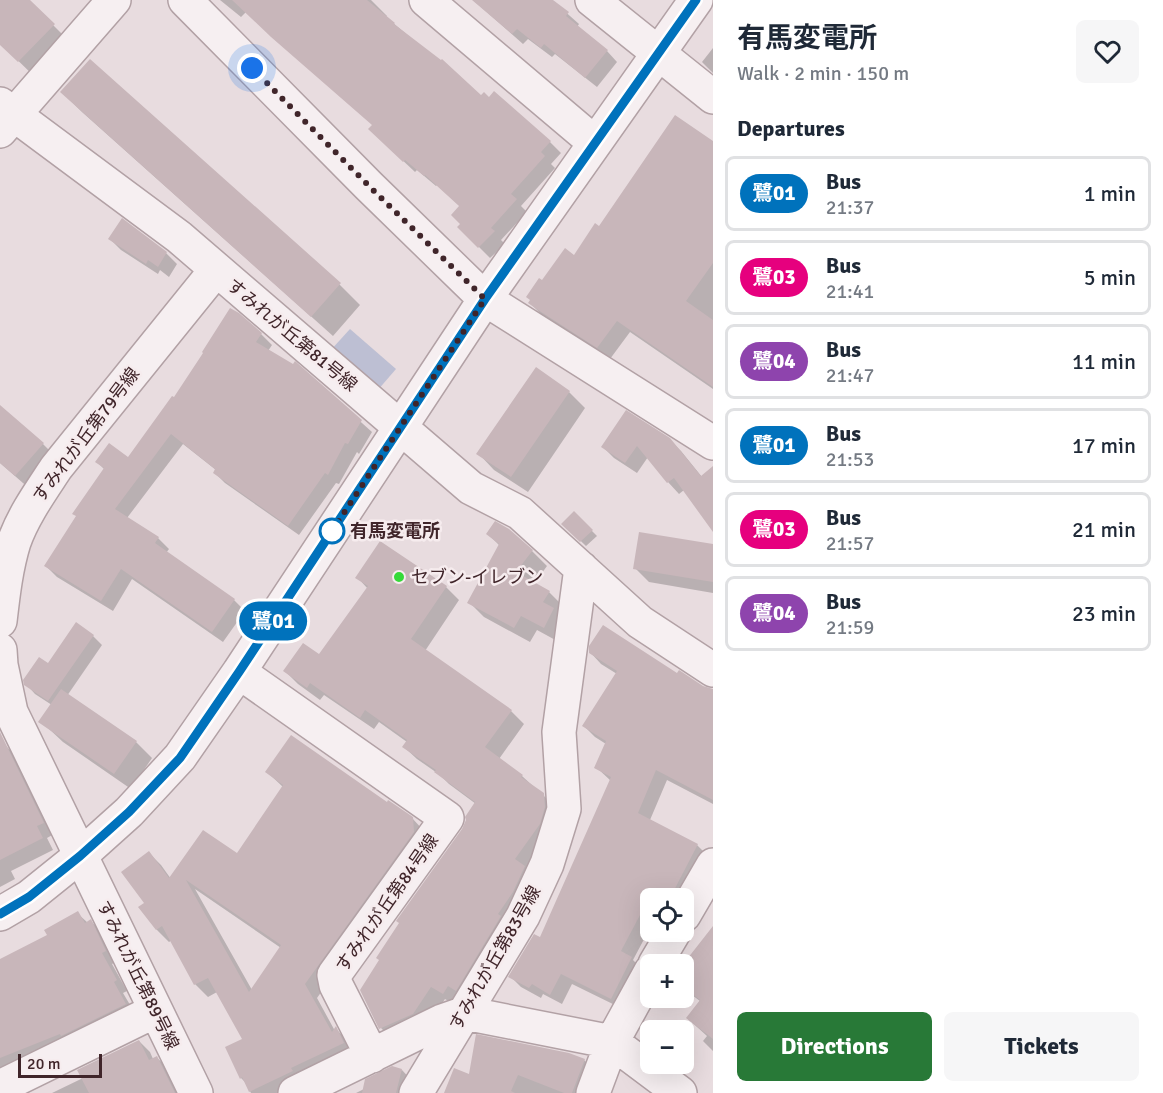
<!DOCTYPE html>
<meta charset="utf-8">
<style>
:root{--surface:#fff;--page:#f6f6f7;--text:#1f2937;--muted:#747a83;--line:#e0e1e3;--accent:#287937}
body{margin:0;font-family:Signika,"Noto Sans JP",sans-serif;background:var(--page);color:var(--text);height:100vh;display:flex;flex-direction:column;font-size:22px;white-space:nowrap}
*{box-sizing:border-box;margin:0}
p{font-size:20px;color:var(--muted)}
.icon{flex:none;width:33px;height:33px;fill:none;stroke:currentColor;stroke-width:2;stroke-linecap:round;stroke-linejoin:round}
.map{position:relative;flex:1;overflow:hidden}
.sheet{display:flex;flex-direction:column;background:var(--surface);width:450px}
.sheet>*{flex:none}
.badge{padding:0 12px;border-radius:20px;font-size:21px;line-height:39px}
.fabs{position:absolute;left:640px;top:888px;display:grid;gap:12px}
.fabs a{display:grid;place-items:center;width:54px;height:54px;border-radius:9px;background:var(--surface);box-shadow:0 6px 24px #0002;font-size:30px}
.scale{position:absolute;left:18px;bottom:15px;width:84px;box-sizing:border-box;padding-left:6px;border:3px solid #40252a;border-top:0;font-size:16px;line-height:21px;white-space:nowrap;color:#40252a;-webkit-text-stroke:4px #f6ecee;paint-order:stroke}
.you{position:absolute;width:30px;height:30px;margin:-15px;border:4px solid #fff;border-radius:50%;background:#1a73e8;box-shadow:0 0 0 9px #1a73e833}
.map>.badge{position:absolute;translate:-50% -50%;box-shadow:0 0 0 3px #fff}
h2{padding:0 24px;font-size:22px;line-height:54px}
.round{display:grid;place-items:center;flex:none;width:63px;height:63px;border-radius:9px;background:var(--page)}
.overview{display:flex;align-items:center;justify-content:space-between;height:102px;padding:0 24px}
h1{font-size:28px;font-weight:700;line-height:45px}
.button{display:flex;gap:12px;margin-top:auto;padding:12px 24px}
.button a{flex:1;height:69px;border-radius:9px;background:var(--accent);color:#fff;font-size:24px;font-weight:700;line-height:69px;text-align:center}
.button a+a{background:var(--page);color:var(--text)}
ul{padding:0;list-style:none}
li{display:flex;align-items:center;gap:18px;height:75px;margin:0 12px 9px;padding:0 12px;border:3px solid var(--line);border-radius:9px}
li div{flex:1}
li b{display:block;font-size:22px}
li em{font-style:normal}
li .badge{min-width:66px;font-weight:700;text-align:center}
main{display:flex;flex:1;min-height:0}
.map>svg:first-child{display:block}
.green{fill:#bdbfd3}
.shadow{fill:#0003;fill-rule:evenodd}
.building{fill:#c8b6ba;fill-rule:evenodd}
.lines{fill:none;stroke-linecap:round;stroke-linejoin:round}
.minor-casing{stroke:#b2a1a5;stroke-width:36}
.minor{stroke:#f6eff1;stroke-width:33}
.line-casing{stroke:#fff;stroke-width:14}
.line{stroke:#0072bc;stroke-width:9}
.walk{stroke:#40252a;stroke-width:6;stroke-dasharray:0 10.8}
.stop-dot{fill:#fff;stroke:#0072bc;stroke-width:3}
.poi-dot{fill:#34da38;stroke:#f6ecee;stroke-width:2}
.labels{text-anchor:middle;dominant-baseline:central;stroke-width:5;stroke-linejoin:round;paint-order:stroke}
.street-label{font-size:18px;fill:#40252a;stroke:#f6ecee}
.stop-label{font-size:18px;font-weight:bold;fill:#40252a;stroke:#f6ecee;text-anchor:start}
.poi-label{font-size:18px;fill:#40252a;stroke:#f6ecee;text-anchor:start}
</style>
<main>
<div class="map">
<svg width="713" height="1093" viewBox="0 0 713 1093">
<rect width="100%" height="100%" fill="#e8dcdf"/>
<!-- green -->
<path class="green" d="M350,329L396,369L377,391L330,351Z"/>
<!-- shadow -->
<path class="shadow" d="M0,0H28L74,46L39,81L0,43Z
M220,0H371L387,16L386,17L481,97L550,142L561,153L551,164L555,168L521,206L527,212L501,240L505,244L490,258L459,227L462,224L461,207L437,185L436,186L417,170L415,172L381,140L374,125L246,12L241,17Z
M473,0H552L579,24L577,27L607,51L617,62L597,87L555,54L552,57L528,39L523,44Z
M713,48V73L702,62Z
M90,61L340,285L360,305L333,336L82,112L62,92Z
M710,141L713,144V389L630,332L610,359L552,322L542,315L530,303L542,282L575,257L600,228Z
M110,239L166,253L177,264L169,277L160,270L158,274L121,250Z
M261,334L272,345L268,351L293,366L295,363L372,432L359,454L357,452L339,484L336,483L299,535L225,483L214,472L216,470L183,444L127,518L158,538L169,549L166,553L234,600L245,611L223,642L132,579L113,611L57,577L46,566L105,470L97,462L129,459L174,399Z
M569,392L585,408L528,492L494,470L478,453Z
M0,407L43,444L58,459L31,490L0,463Z
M669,439L681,451L702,477L706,473L713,480V525L702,514L684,490L679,494L668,482L648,457L637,473L614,458L603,447Z
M574,513L597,536L586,546L563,524Z
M488,534L532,551L547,566L534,584L549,592L564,607L559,642L537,630L530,642L484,617L469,602L500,546Z
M640,534L713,546V593L649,582L635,568Z
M357,577L446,587L459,600L425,651L511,711L524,724L499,759L522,776L557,808V820L457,1006L445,999L426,1027L394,1041L381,1028L464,830L476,804L449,784L440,775L417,759L404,747L407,742L379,722L374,729L324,695L320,700L298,684L285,671L319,656L368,589Z
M76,624L93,636L102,645L58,709L35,694L26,684L48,665Z
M590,652L677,675L702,687L713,690V804L667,780L650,820L697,845L708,856L684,898H651V926L633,960L642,969L623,1009L572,984L562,1004L543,994L541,998L521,987L510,976L540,939L611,781L596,767L606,744L595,737L584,726L617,674L601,664Z
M47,727L136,742L152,758L131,789L63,742Z
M6,746L17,757L54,834L47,838L53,850L11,871L15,879L0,887V749Z
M267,772L387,804L412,818L424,831L425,845L317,998L335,1031L336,1029L348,1041L355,1055L285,1093H251L246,1083L241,1078L244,1039L217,992L208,997L195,984L172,940L169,942L157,930L141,907L146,904L149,853L161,865L171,879L237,855L283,787ZM195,889L281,948L252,990Z
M77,913L88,923L91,921L101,932L116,962L112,964L127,991L123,993L136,1015L0,1083V962L49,935Z
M713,929V1051L703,1041L707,1036L687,1018L700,1001L684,989V964H678L681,960L686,963Z
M139,1041L150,1052L153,1059L157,1058L168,1068L179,1093H52L83,1078Z
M584,1060L595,1071L587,1093H449L470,1076Z
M402,1070L414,1083L411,1093H356Z"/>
<!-- building -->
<path class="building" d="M0,0H30L55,24L18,62L0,45Z
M232,0H367L395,23L394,24L441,60L442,59L481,95L484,92L489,97L494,91L551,141L541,152L545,156L511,194L517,199L491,228L495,231L478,248L457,227L460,224L451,215L459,206L425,175L424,176L405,160L403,162L368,129L372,125L271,37Z
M472,0H553L569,12L566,16L608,50L585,78L544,44L541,48L517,29L512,34Z
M90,59L341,283L311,317L60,92Z
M675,115L713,141V263L686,301L713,320V387L617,321L597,348L538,310L528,303L530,300L526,297L539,278L542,280L565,248L574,255L595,223L599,226Z
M122,218L167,252L158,267L148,260L146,264L108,239Z
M230,308L239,313L262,333L256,342L293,364L295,361L362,420L348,444L345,443L328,475L325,473L288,526L213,473L215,469L171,434L115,509L159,537L155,543L235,599L212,632L121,569L101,601L44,566L76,516L72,514L104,468L95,462L109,443L128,457L172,396L174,397L203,353L202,352Z
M536,367L570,391L511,477L476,454Z
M0,405L44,443L15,476L0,463Z
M626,410L670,438L701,476L713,466V532L674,478L667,483L637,446L625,463L601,447Z
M574,511L593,530L580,542L561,524Z
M495,521L509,529L533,550L516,572L550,591L543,602L554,608L544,628L521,616L514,628L467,603L499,544L486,534Z
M639,532L713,544V582L633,569Z
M380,541L447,586L411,639L512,710L485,747L523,775L521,777L544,793L545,807L540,824L515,859L525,866L513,892L498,914L501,916L456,991L448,986L443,994L431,987L413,1014L379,1029L360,990L379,960L376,958L399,923L396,921L462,829L466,820L465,817L475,802L434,772L436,770L402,747L407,740L365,710L360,718L310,683L307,688L283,671L303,643L319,654L368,586L355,578Z
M76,622L94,635L48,701L24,685L23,680L39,657L48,663Z
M603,625L677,673L679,670L703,686L713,689V800L656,770L638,813L698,844L670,898H649L621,951L632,957L611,999L561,974L550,995L532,984L529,988L508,977L534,934L540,937L611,777L594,768L606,741L582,726L617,671L589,653V646Z
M61,689L137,741L114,774L38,722Z
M0,732L44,823L37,826L43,838L0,860Z
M291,735L387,802L388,800L413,817L414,832L305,984L332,1032L336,1026L344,1043L291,1068L293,1071L249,1092L242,1077L240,1079L225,1047L242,1039L208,978L194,985L162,926L156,930L138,907L144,903L121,872L149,851L169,878L203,830L237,853L283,785L265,772ZM186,880L281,945L249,992Z
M78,911L85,923L91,919L106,951L102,953L117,980L114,982L126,1004L61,1036L60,1034L0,1058V959L47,935L44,930Z
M713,926V1039L686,1018L700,1000L684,988V963Z
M476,1034L569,1053L585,1059L572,1093H564L518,1075L511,1091L515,1093H444L454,1068L469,1074Z
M139,1040L149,1060L157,1056L175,1093H89L77,1070Z
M392,1066L402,1069L396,1093H362L365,1079Z"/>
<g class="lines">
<defs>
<path id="minor" d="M185,0L369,186L485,299L713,443
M426,0L595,143
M592,0L713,97
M0,104L179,237L471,488L520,513L640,622L713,670
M0,131L114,0
M0,621C3,595 6,568 14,542C23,516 41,491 56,468L216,270
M0,650L1,665L11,712L196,1093
M239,672L447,818L334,975L336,985L372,1056
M0,914L29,897L80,856L129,812L180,757L239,672L485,299L696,0
M684,915L713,865
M655,964L674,932
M0,1087L155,1011
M295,1093L442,1021L465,1013L612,1042L680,1093
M416,1093L523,916L547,864L564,809L559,732L581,568
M593,1093L612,1042L651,971"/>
</defs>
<!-- minor casing -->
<use href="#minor" class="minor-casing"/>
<!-- minor -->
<use href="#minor" class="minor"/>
</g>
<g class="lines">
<defs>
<path id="line" d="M0,914L29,897L80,856L129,812L180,758L239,672L485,299L696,0"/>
</defs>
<!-- line casing -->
<use href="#line" class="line-casing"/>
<!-- line -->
<use href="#line" class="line"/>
<!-- walk -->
<path class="walk" d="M252,68L369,186L485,299L326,540L332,531"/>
</g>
<!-- markers -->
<circle class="stop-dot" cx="332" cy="531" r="12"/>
<circle class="poi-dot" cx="399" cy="577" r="6"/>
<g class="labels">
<!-- street labels -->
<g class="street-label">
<text transform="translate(292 335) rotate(40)">すみれが丘第81号線</text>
<text transform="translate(86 435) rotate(-53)">すみれが丘第79号線</text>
<text transform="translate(387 903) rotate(-55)">すみれが丘第84号線</text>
<text transform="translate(495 958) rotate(-60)">すみれが丘第83号線</text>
<text transform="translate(138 975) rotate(64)">すみれが丘第89号線</text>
</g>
<!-- stop labels -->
<g class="stop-label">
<text x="350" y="531">有馬変電所</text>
</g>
<!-- poi labels -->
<g class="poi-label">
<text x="411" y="577">セブン-イレブン</text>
</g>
</g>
</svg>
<div class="fabs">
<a><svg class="icon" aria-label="locate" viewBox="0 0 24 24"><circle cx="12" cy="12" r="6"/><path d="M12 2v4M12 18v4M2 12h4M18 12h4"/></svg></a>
<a>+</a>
<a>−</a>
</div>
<div class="scale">20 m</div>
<div class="you" style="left:252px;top:68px"></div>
<b class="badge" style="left:273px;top:621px;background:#0072bc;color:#fff">鷺01</b>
</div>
<section class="sheet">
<div class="overview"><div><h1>有馬変電所</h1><p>Walk · 2 min · 150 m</p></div><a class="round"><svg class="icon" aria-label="heart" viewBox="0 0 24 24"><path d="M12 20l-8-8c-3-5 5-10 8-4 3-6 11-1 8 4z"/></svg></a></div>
<h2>Departures</h2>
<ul>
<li><span class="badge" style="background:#0072bc;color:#fff">鷺01</span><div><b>Bus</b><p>21:37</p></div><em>1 min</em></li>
<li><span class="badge" style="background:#e6007e;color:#fff">鷺03</span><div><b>Bus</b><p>21:41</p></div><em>5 min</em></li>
<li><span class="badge" style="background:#8e44ad;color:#fff">鷺04</span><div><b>Bus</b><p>21:47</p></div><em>11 min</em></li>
<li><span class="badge" style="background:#0072bc;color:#fff">鷺01</span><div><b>Bus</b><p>21:53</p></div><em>17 min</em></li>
<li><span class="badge" style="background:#e6007e;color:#fff">鷺03</span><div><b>Bus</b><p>21:57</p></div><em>21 min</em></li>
<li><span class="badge" style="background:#8e44ad;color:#fff">鷺04</span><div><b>Bus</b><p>21:59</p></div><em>23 min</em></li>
</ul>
<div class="button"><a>Directions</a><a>Tickets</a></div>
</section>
</main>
